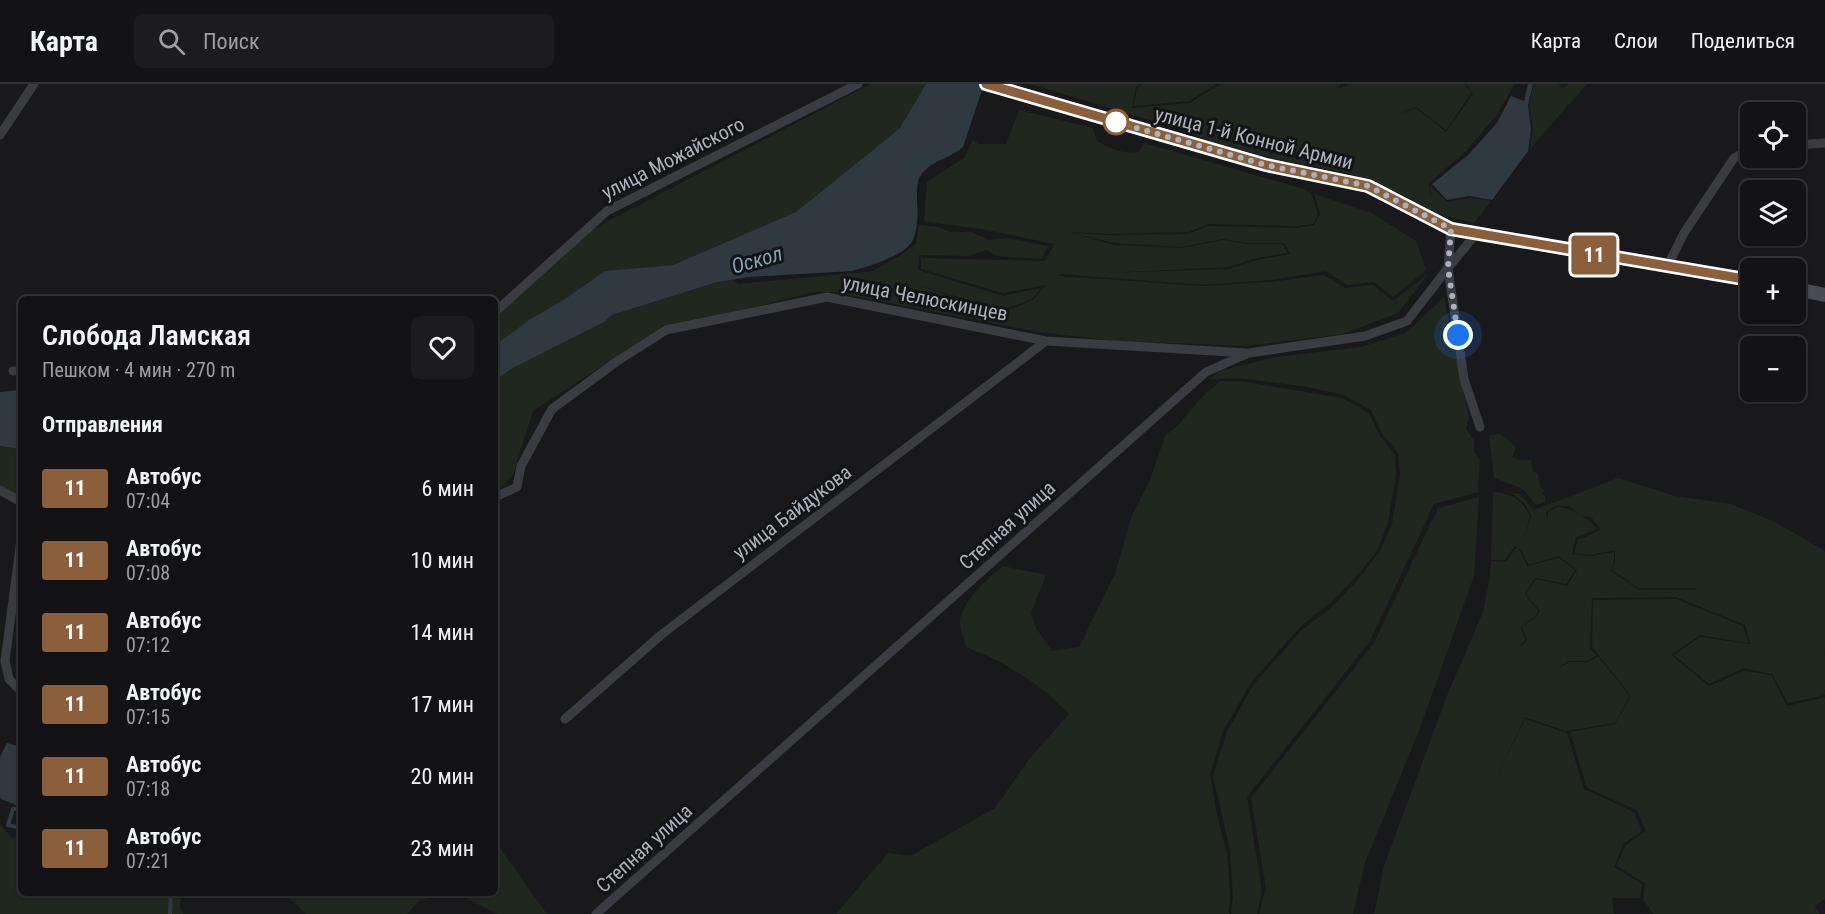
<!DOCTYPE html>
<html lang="ru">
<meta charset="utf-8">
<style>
:root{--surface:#131315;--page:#1c1c1e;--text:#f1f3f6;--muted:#9d9ea0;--line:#323234}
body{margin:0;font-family:"Roboto Condensed",sans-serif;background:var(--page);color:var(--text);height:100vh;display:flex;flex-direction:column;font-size:22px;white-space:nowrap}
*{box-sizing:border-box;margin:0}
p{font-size:20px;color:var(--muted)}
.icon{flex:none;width:33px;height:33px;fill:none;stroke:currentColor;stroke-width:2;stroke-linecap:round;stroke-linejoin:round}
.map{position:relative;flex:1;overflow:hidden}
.details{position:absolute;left:18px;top:212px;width:480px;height:600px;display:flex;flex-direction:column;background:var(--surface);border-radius:9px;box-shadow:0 2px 4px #0004,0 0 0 2px var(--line)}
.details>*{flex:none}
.badge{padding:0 12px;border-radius:4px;font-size:21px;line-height:39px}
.controls{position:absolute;left:1740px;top:18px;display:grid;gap:12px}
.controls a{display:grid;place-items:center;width:66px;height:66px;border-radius:9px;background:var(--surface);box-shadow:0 2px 4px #0004,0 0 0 2px var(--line);font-size:30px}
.you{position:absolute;width:30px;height:30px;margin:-15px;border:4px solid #fff;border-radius:50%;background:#1a73e8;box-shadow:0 0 0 9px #1a73e833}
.map>.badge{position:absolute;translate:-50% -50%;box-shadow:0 0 0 3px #fff}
h2{padding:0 24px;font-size:22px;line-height:54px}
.round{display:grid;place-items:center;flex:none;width:63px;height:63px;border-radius:9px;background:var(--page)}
.overview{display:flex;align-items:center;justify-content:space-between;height:102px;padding:0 24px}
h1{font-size:28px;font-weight:600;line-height:45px}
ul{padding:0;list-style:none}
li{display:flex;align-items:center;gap:18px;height:72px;padding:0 24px}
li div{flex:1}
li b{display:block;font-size:22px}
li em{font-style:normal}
li .badge{min-width:66px;font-weight:700;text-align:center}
header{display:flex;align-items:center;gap:36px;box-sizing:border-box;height:84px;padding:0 30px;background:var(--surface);border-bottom:2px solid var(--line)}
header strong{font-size:28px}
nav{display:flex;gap:33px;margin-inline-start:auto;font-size:21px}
.search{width:420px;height:54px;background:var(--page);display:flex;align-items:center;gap:15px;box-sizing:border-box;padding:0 21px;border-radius:9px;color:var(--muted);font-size:22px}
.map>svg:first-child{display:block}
.green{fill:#1f271f;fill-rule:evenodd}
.water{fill:#2f3a40}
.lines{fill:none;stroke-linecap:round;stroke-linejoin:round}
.stream{stroke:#2f3a40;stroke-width:4}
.street{stroke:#3a3c41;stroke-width:9}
.secondary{stroke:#484b51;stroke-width:14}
.line-casing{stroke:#fff;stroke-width:14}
.line{stroke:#8b5e3c;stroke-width:9}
.walk{stroke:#acb2bb;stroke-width:6;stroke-dasharray:0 10.8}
.stop-dot{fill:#fff;stroke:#8b5e3c;stroke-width:3}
.labels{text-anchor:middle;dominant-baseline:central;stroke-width:6;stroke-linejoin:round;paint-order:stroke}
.street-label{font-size:20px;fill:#acb2bb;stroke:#141417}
.water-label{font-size:21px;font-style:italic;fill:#83a3b6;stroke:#141417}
</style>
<header>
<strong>Карта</strong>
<div class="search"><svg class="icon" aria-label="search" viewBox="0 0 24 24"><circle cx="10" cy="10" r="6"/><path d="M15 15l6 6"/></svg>Поиск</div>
<nav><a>Карта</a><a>Слои</a><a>Поделиться</a></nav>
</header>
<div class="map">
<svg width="1825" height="830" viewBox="0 0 1825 830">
<rect width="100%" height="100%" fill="#19191c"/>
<!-- green -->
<path class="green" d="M871,0H926L899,45L796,128L673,181L605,187L565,215L529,236L495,261V233L593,145Z
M1030,0H1140L1136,3L1132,24L1190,19L1220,0H1340L1338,5L1348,0H1465L1471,9L1446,46L1416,23L1394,32L1416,24L1446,48L1473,10L1466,0H1515L1496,32L1466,67L1428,100L1432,116L1430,101L1447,118L1470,114L1491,117L1474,139L1439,131L1399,109L1348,89L1284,77L1224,62L1169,42Z
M1142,0H1217L1189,17L1133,22L1138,3Z
M1534,0H1558L1562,4L1570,0H1587L1530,65L1533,45L1529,21Z
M1019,26L1093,44L1097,57C1111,65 1121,70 1138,68L1144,59L1304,105L1311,109L1318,130L1313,140L1296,142L1208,140L1189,148L1107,150L1071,148V149L1107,151L1189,150L1207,142L1297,144L1314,141L1320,130L1314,110L1372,129L1416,157L1426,186L1393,213L1374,198L1347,201L1326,187L1271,196L1203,201L1060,190L1059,192L1203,202L1270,198L1324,191L1345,204L1373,201L1393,217L1428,190L1398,229L1343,250L1246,262L1116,257L1039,248L833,208H814L654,248L533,327L513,391L498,407L495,408V296L513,284L604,238L612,231L714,199L733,196L738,200L873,187L904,169L916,159L919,141L939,143L950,148H972L989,156L1005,154L1048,162L1041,175L997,172L986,166L968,172L919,171L918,186L1003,212L1041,204L1032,215L1002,226L911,199L1002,229L1033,216L1046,201L1003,209L921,185V174L1045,177L1054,160L987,146L924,137L927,98L964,74L973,55L978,60H1006ZM1076,150L1114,159L1182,163L1223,155L1247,159H1284L1290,170L1257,176L1229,185L1107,189L1229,183L1256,174L1287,169L1283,160H1247L1223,156L1182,164L1113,161Z
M1444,213L1469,334L1466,345L1474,356V368L1480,377L1478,408L1434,420L1370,557L1247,713L1262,807L1257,830H1231L1233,812L1230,767L1213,692L1227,648L1254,600L1302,546L1332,523L1357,497L1380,467L1392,440L1400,391L1398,369L1382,350L1371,326L1344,311L1308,303L1239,294L1210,295L1220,287L1275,273L1361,263L1406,249Z
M1220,297H1240L1342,314L1369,329L1380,352L1395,371L1396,391L1388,439L1377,467L1355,494L1331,518L1301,542L1268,579L1252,597L1223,647L1210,691L1217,731L1227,770L1230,811L1229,830H836L888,769L910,772L995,724L1030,674L1069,630C1040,600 1006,578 966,563C965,556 960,547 960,539C960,518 989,494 1003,482L1046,491L1031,529L1036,544L1052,567L1079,563L1115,490L1132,431L1150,396L1165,352L1178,341L1199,316Z
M1501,350L1516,363L1512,373L1519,376H1531L1533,387L1538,390L1540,402L1544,406L1542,410L1545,412V418L1537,421L1533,418L1523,405L1494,394L1489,351Z
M0,362L21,365V415L0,403Z
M1618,394L1675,412L1731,420L1775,438L1825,467V570L1822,569L1825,571V611L1788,619L1772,590L1744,584L1709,600L1674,571L1700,553L1750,560L1745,541L1676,513L1592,514L1590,565L1597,571L1588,577H1569L1556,585L1570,578H1588L1598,572L1630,612L1615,639L1566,647L1525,633L1495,697L1525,635L1567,649L1584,705L1634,728L1642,747L1623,760L1614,783L1642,800L1640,814H1612L1614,830H1374L1384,782L1448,609L1483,528L1490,493L1491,477L1506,478L1516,464L1521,468L1527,482L1559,474L1575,486L1566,500L1535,494L1525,510L1538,527L1535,533L1521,543L1525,556L1520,562L1522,566L1521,563L1527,556L1522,543L1536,533L1540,527L1526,510L1536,495L1567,502L1577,486L1559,472L1528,481L1522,467L1515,462L1505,476H1491L1493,408C1512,410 1521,414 1530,432L1524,455L1531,432L1525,420L1511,409L1520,410L1534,426ZM1555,422H1569L1580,431L1591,433L1601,446L1578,456L1574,469L1590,471L1615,466V478L1612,486L1638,504H1695L1697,506H1639L1611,487L1614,478V468L1590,472L1572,470L1576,453L1597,445C1587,433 1572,424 1556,423L1548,428L1547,439L1546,428Z
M1479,413L1474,492L1420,644L1365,779L1353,830H1259L1266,804L1251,714L1374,559L1438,424Z
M1676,515L1743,542L1748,559L1700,551L1671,571L1709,602L1744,587L1771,591L1787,622L1825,613V815L1815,822L1820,830H1653L1643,815L1645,799L1616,782L1626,761L1646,747L1637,726L1587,704L1570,648L1615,640L1631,612L1592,563L1593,516Z
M0,740L12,754L21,753V808L183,809L179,822L184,830H0Z
M495,757L547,830H497L456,809L420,816L407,830H306L284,809L495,808Z"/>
<!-- water -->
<path class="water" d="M926,0H984L963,63C951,74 930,77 921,91C916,98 917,110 917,118C918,130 918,148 911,159C901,173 868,182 852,187L748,193L714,199L612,231L604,238L513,284L495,296V261L529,236L565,215L605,187L673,181L796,128L899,45Z
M1528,0H1533L1528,21L1531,46L1528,67L1492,116L1469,112L1447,116L1432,100L1468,71L1497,39L1511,12L1524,17Z
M21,306V365L0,362V308Z
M7,659L17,662L16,709L21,715V723L1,715L0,712V673Z"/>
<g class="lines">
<!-- stream -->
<path class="stream" d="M21,724L13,725L8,741L21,744
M495,779L498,780
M170,830L171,808"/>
<!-- street -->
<path class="street" d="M0,51L34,0
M1796,61L1825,59
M1475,151L1448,184L1464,295L1480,343
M1667,183L1684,149L1734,74L1750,66
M495,228L607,127L858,0
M13,287H21
M0,406L21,418
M495,413L517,403L521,382L552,325L616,278L666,246L827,213L1046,257L1247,269
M21,456L5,577L9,595L21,607
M565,635L661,551L1046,257
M596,830L1206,288L1249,269L1365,252L1407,237L1448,184L1451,145"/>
<!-- secondary -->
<path class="secondary" d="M986,0L1266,81L1368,102L1451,145L1750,196
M1796,205L1825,211"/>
</g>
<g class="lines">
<defs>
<path id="line" d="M986,0L1266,81L1368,102L1451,145L1750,196"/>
</defs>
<!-- line casing -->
<use href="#line" class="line-casing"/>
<!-- line -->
<use href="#line" class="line"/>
<!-- walk -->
<path class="walk" d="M1116,38L1266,81L1368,102L1451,145L1448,184L1458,251"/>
</g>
<!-- markers -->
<circle class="stop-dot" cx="1116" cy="38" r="12"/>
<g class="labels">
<!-- street labels -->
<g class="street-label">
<text transform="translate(1254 54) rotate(14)">улица 1-й Конной Армии</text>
<text transform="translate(673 74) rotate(-27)">улица Можайского</text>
<text transform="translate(925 214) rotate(11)">улица Челюскинцев</text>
<text transform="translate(792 428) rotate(-37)">улица Байдукова</text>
<text transform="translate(1007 441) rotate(-42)">Степная улица</text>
<text transform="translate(644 764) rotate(-42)">Степная улица</text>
</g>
<!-- water labels -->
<g class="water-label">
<text transform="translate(757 176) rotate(-16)">Оскол</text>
</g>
</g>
</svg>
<div class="controls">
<a><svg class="icon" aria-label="locate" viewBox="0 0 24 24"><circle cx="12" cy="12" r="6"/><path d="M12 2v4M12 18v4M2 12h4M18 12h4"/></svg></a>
<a><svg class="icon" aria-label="layers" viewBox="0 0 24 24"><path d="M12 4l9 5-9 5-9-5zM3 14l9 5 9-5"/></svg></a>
<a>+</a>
<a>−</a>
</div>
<div class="you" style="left:1458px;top:251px"></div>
<b class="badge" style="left:1594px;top:171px;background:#8b5e3c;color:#fff">11</b>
<section class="details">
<div class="overview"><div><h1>Слобода Ламская</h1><p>Пешком · 4 мин · 270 m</p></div><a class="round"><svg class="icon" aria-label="heart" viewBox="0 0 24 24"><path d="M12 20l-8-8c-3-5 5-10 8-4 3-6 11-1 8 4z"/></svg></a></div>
<h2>Отправления</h2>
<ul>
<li><span class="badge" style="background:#8b5e3c;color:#fff">11</span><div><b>Автобус</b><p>07:04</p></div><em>6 мин</em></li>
<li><span class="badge" style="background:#8b5e3c;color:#fff">11</span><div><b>Автобус</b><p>07:08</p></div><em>10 мин</em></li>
<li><span class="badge" style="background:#8b5e3c;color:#fff">11</span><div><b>Автобус</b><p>07:12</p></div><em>14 мин</em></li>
<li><span class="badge" style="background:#8b5e3c;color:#fff">11</span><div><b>Автобус</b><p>07:15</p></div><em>17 мин</em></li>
<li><span class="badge" style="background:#8b5e3c;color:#fff">11</span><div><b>Автобус</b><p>07:18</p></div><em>20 мин</em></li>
<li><span class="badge" style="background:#8b5e3c;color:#fff">11</span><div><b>Автобус</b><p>07:21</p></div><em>23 мин</em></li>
</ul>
</section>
</div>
